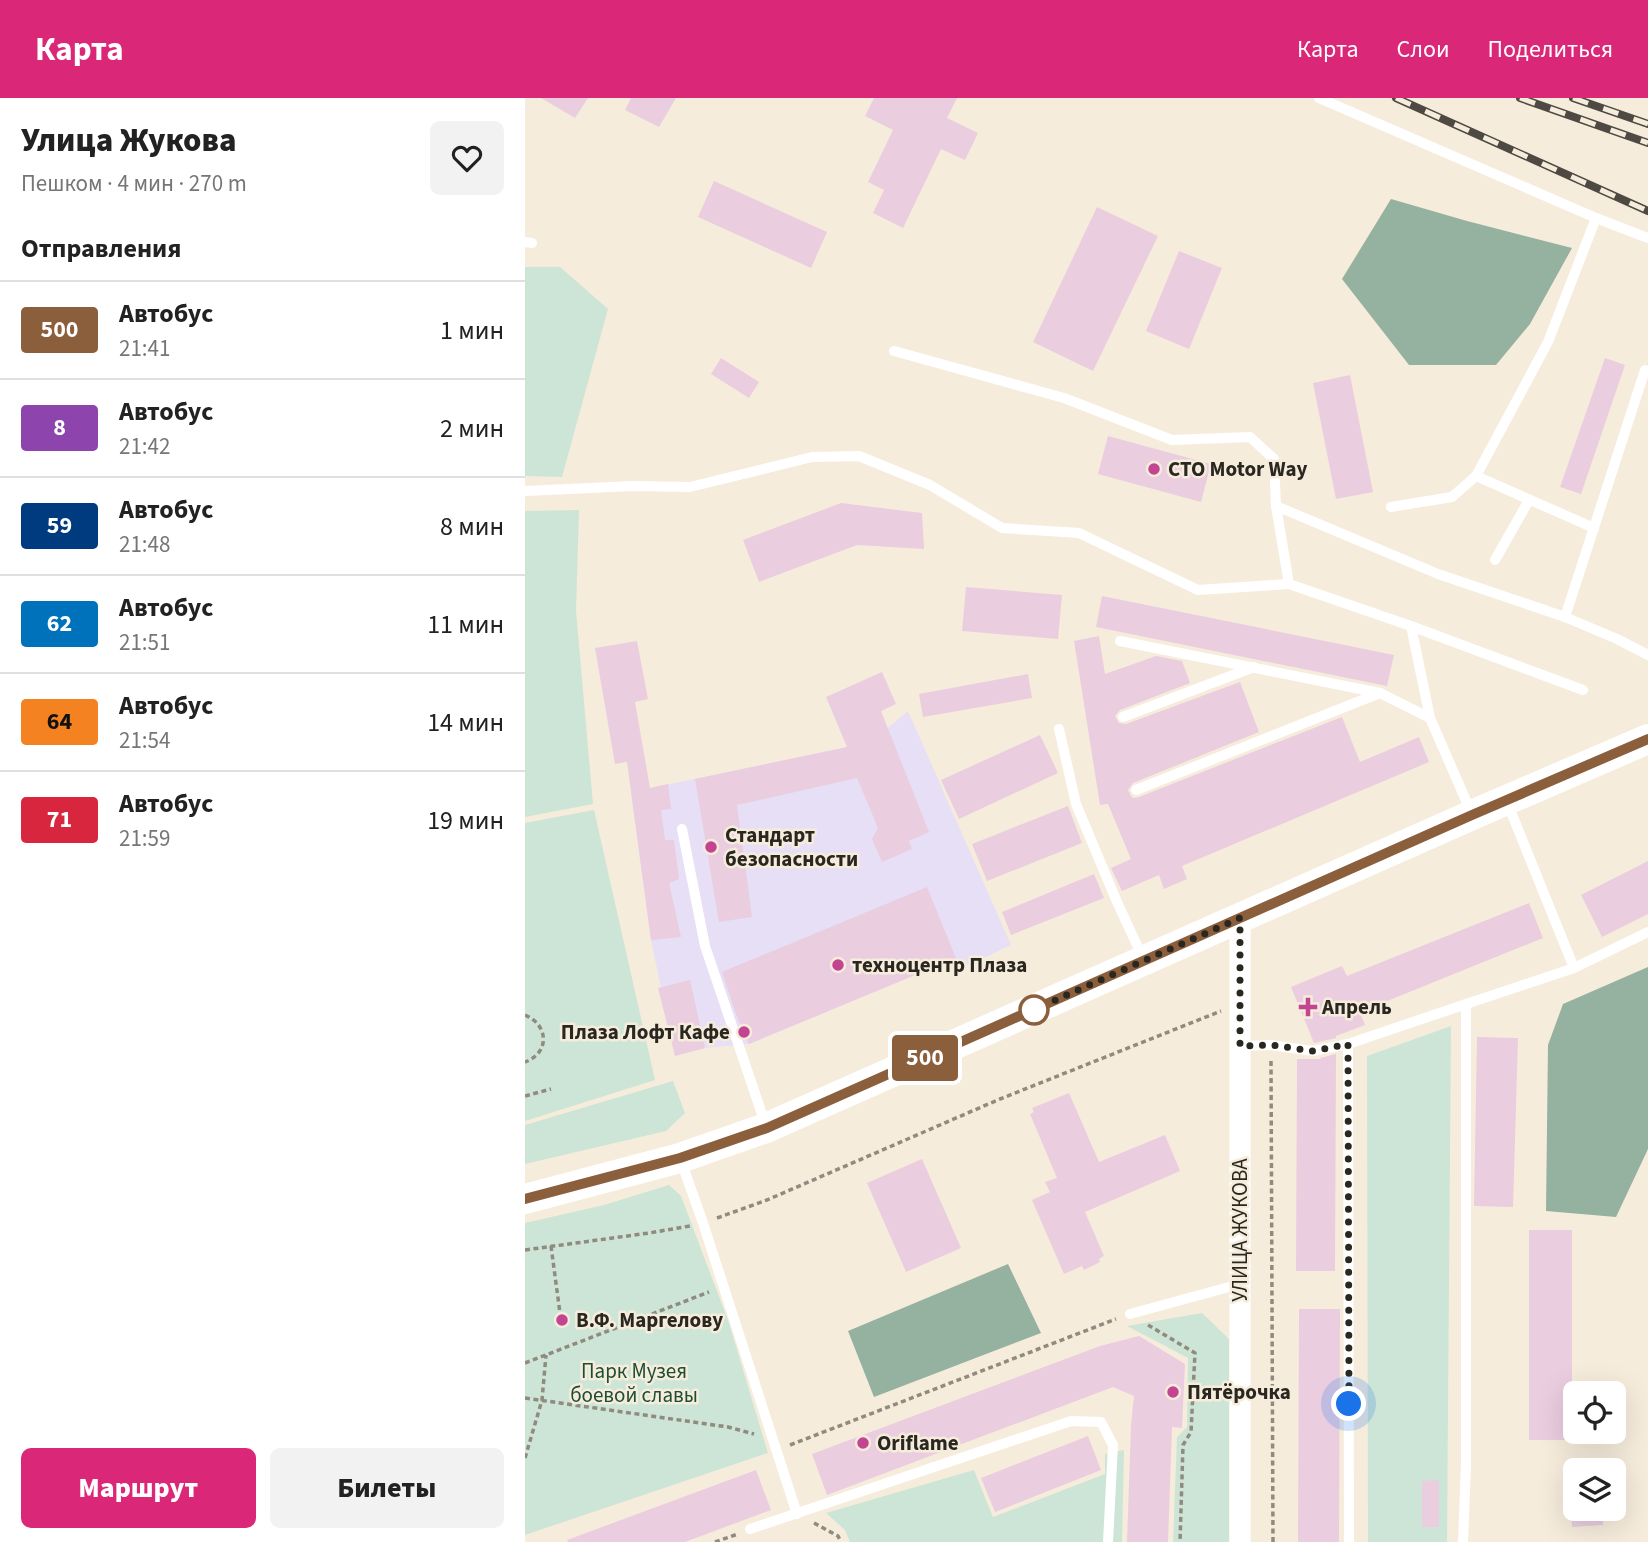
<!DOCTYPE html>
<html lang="ru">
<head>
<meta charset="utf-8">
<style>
  :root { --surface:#fff; --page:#f2f2f2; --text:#222; --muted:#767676; --line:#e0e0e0; --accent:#db2777 }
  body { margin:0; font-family:"Source Sans 3",sans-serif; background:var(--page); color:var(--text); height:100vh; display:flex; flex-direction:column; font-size:26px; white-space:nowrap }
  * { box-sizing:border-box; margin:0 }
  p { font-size:23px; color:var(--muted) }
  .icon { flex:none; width:38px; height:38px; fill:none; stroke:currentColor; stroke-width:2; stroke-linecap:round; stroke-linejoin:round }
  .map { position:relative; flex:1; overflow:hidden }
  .details { display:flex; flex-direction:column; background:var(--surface); width:525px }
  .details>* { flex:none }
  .badge { padding:0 14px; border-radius:5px; font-size:24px; line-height:46px }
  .tools { position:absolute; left:1038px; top:1283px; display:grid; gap:14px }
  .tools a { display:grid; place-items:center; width:63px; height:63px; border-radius:10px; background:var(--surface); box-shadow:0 7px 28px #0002; font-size:35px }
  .you { position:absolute; width:35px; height:35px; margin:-18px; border:5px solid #fff; border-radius:50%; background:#1a73e8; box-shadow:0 0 0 10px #1a73e833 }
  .map>.badge { position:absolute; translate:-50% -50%; box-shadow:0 0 0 4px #fff }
  h2 { padding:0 21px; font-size:26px; line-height:63px }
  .round { display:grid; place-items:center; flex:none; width:74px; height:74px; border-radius:10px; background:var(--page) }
  .head { display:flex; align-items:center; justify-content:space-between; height:119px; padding:0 21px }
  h1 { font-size:33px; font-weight:800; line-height:52px }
  .cta { display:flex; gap:14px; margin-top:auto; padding:14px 21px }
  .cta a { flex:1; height:80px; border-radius:10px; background:var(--accent); color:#fff; font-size:28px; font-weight:800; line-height:80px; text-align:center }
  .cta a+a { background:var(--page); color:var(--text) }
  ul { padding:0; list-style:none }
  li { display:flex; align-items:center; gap:21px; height:98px; padding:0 21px; border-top:2px solid var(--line) }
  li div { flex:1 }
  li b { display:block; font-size:26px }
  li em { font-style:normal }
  li .badge { min-width:77px; font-weight:700; text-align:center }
  header { display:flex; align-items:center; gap:42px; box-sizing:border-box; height:98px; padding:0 35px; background:var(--accent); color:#fff }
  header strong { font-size:33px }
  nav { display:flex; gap:38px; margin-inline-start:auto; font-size:24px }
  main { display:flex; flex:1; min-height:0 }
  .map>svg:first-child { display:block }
</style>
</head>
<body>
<header>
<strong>Карта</strong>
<nav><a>Карта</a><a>Слои</a><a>Поделиться</a></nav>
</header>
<main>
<section class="details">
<div class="head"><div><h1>Улица Жукова</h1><p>Пешком · 4 мин · 270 m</p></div><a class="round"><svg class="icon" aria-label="heart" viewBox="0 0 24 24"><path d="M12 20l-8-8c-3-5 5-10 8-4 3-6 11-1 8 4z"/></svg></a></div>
<h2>Отправления</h2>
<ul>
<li><span class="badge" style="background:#8b5e3c;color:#fff">500</span><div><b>Автобус</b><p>21:41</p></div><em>1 мин</em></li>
<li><span class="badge" style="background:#8e44ad;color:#fff">8</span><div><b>Автобус</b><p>21:42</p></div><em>2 мин</em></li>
<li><span class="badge" style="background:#003b80;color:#fff">59</span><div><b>Автобус</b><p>21:48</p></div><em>8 мин</em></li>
<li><span class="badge" style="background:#0072bc;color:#fff">62</span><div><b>Автобус</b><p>21:51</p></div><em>11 мин</em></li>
<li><span class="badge" style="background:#f58220;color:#111">64</span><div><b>Автобус</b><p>21:54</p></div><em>14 мин</em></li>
<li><span class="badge" style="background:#d7263d;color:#fff">71</span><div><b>Автобус</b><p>21:59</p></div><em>19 мин</em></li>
</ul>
<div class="cta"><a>Маршрут</a><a>Билеты</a></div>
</section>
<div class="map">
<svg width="1123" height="1444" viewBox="0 0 1123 1444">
  <rect width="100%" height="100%" fill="#f6ecdc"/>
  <polygon fill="#e6dff5" points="383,613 486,847 442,868 431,860 224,946 180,950 150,958 126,842 106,694 318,650 363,630"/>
  <g fill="#cde5d6">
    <polygon points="0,169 35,169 83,211 37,379 0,378"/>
    <polygon points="54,412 51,513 68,706 0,719 0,413"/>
    <polygon points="69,712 130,982 0,1023 0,725"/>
    <polygon points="926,928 922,1444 843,1444 842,958"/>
    <polygon points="148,983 160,1015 141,1033 0,1066 0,1027"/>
    <polygon points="144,1087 156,1098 204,1225 243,1355 0,1437 0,1125 79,1107"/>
    <polygon points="677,1215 704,1241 704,1444 648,1444 652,1339 662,1329 663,1260 602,1228"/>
    <polygon points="599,1352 597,1444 325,1444 320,1432 301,1415 449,1372 468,1419 580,1376 580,1356"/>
  </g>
  <g fill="#95b19f">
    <polygon points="866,101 942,123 1047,150 1005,226 971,267 884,267 817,181"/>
    <polygon points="1123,869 1123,1051 1091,1119 1021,1113 1023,947 1038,906"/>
    <polygon points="483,1166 516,1235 349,1299 323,1233"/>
  </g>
  <g fill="#eacddf">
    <polygon points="16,0 63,0 50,20"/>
    <polygon points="106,0 151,0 134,29 100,12"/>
    <polygon points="349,0 432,0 422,20 453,35 440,62 416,51 378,130 348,115 359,92 343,84 368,32 340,18"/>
    <polygon points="189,83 302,134 286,170 173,119"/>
    <polygon points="572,109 633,138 568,273 508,244"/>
    <polygon points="654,153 697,170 664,251 621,233"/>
    <polygon points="196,260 234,284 224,300 186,276"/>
    <polygon points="1080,260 1100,267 1056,396 1035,389"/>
    <polygon points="825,277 848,394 811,401 788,285"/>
    <polygon points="583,338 686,366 676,404 573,376"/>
    <polygon points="316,405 397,415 399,451 332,447 234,484 218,442"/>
    <polygon points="441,489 537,497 533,541 437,533"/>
    <polygon points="577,498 869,557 862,588 571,529"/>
    <polygon points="574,538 580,576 631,558 657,563 665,585 595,612 590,618 594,625 601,626 715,584 734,634 608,685 603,692 606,698 609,700 614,699 817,619 835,664 894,639 904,664 657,768 662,781 639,791 634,777 597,793 586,770 606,761 583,706 575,707 549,543"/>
    <polygon points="112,543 123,601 110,604 125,690 143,686 146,711 136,712 140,742 149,742 154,781 144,785 156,839 126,842 102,664 90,666 70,550"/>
    <polygon points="357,574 371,606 356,613 404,734 384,743 387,751 357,764 347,741 353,730 332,680 212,707 227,819 194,824 170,681 322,649 301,599"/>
    <polygon points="503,576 507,600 398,619 394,596"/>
    <polygon points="515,637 533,675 434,721 416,682"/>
    <polygon points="543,708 557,745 462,783 447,746"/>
    <polygon points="1123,763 1123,816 1077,839 1056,797"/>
    <polygon points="569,776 579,800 486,837 477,814"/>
    <polygon points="402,789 431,860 224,946 211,916 197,874"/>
    <polygon points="1004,805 1018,840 835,914 840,927 811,938 811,940 789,945 766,889 817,868 822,878"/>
    <polygon points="165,882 180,950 150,958 133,890"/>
    <polygon points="952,939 993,940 988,1109 949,1108"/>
    <polygon points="811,956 810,1173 771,1173 772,961 796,961 795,960"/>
    <polygon points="544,995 574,1064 640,1037 655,1073 560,1114 579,1158 574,1161 575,1164 559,1172 557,1168 539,1176 507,1102 525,1094 520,1084 532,1080 505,1016 509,1014 507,1010"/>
    <polygon points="397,1061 436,1150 381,1174 342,1085"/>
    <rect x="1004" y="1132" width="43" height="210"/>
    <polygon points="774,1211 815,1211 814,1444 773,1444"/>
    <polygon points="614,1238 660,1266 657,1330 647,1329 643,1444 602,1444 606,1327 609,1298 588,1289 302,1397 287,1356 575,1248"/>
    <polygon points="563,1338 576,1372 470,1414 456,1380"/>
    <polygon points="231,1372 246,1412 160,1444 43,1444 42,1442"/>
    <polygon points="914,1382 914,1429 897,1429 897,1383"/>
    <polygon points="1046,1410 1077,1410 1078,1427 1047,1429"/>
  </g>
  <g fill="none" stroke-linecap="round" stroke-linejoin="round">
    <g stroke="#908a7f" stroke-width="3.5" stroke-dasharray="5 3.5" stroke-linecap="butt">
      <path d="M0,917c24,10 25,38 0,47"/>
      <polyline points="746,963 748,1444"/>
      <polyline points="0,998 26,991"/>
      <polyline points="192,1120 242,1102 475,1001 696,913"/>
      <polyline points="26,1148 35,1215"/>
      <polyline points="0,1152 124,1135 165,1128"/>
      <polyline points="623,1227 670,1255 666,1334 658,1347 655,1444"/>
      <polyline points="0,1265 184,1194"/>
      <polyline points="0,1300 203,1329 229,1336"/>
      <polyline points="265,1347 591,1221"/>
      <polyline points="0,1360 17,1302 21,1257"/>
      <polyline points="289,1425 313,1438 316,1444"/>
      <polyline points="190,1444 213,1436"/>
    </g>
    <g stroke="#fff" stroke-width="10">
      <polyline points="794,0 1071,120 1123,140"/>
      <polyline points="0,144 7,145"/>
      <polyline points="369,253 539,300 647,342 725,339 749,361 751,408 764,486 886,528 905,620 946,714"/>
      <polyline points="0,393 108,388 165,389 287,359 334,358 405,387 477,430 554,435 673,492 764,486"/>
      <polyline points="751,408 913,476 1040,519 1092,541 1123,557"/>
      <polyline points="866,409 927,399 951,378"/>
      <polyline points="1069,430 951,378 1023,244 1071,120"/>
      <polyline points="970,462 1004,402"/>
      <polyline points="1040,519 1120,272"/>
      <polyline points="886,528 1058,592"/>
      <polyline points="595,543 855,595 905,620"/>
      <polyline points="598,619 729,569"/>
      <polyline points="534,631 551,706 592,804 618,860"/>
      <polyline points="611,692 855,595"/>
      <polyline points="982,704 1049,870"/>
      <polyline points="157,731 180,848 241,1028"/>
      <polyline points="941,906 1049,870 1123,834"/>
      <polyline points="823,946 941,906 941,1367 938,1444"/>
      <polyline points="715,948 746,947 788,953 823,946 824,1444"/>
      <polyline points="156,1063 178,1125 272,1416"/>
      <polyline points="605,1216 715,1186"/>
      <polyline points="225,1431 546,1323 576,1324 588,1347 583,1444"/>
    </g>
    <polyline stroke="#fff" stroke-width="21" points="715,820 715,1444"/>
    <polyline stroke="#fff" stroke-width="30" points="0,1101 155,1060 241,1030 947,717 1123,641"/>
    <defs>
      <g id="rail">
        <polyline points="871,0 1123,113"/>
        <polyline points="995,0 1123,45"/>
        <polyline points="1048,0 1123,26"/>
      </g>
    </defs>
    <use href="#rail" stroke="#4e4942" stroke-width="8"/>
    <use href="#rail" stroke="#f6ecdc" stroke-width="5" stroke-dasharray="16" stroke-linecap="butt"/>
  </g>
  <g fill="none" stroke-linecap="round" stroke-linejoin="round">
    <defs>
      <polyline id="line" points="0,1101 155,1060 242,1030 947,717 1123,641"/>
    </defs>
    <use href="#line" stroke="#fff" stroke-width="16"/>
    <use href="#line" stroke="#8b5e3c" stroke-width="10"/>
    <polyline stroke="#2a2721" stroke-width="7" stroke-dasharray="0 12.6" points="509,912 508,912 715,820 715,948 746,947 788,953 823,946 824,1306"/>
  </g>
  <g fill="#c34491" stroke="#f6ecdc" stroke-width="2.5">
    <circle cx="629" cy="371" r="7"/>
    <circle cx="186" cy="749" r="7"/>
    <circle cx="313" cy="867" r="7"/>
    <path d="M779.5 898.5h7v7h7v7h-7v7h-7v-7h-7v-7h7z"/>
    <circle cx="219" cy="934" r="7"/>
    <circle cx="37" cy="1222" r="7"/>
    <circle cx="648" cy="1294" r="7"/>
    <circle cx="338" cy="1345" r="7"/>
  </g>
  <circle fill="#fff" stroke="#8b5e3c" stroke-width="3.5" cx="509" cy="912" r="14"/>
  <g text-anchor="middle" stroke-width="5" stroke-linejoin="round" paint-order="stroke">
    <g font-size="21" font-weight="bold" fill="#2a2721" stroke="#f6ecdc" text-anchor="start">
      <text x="643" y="378">СТО Motor Way</text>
      <text x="200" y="744">Стандарт<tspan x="200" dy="24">безопасности</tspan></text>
      <text x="327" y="874">техноцентр Плаза</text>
      <text x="797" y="916">Апрель</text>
      <text x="205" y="941" text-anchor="end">Плаза Лофт Кафе</text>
      <text x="51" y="1229">В.Ф. Маргелову</text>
      <text x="662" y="1301">Пятёрочка</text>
      <text x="352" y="1352">Oriflame</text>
    </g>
    <g font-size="21" fill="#2a2721" stroke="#f6ecdc">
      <text transform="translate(715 1132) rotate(-90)" y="7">УЛИЦА ЖУКОВА</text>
    </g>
    <g font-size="21" fill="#1c4e34" stroke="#f6ecdc">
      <text x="109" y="1280">Парк Музея<tspan x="109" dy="24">боевой славы</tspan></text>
    </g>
  </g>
</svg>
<div class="tools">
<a><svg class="icon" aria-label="locate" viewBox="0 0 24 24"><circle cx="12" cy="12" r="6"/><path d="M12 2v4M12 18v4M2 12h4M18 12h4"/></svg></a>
<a><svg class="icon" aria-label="layers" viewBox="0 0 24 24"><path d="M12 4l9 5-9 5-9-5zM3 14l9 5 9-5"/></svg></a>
</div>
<div class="you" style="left:824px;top:1306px"></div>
<b class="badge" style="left:400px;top:960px;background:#8b5e3c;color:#fff">500</b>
</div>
</main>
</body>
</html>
